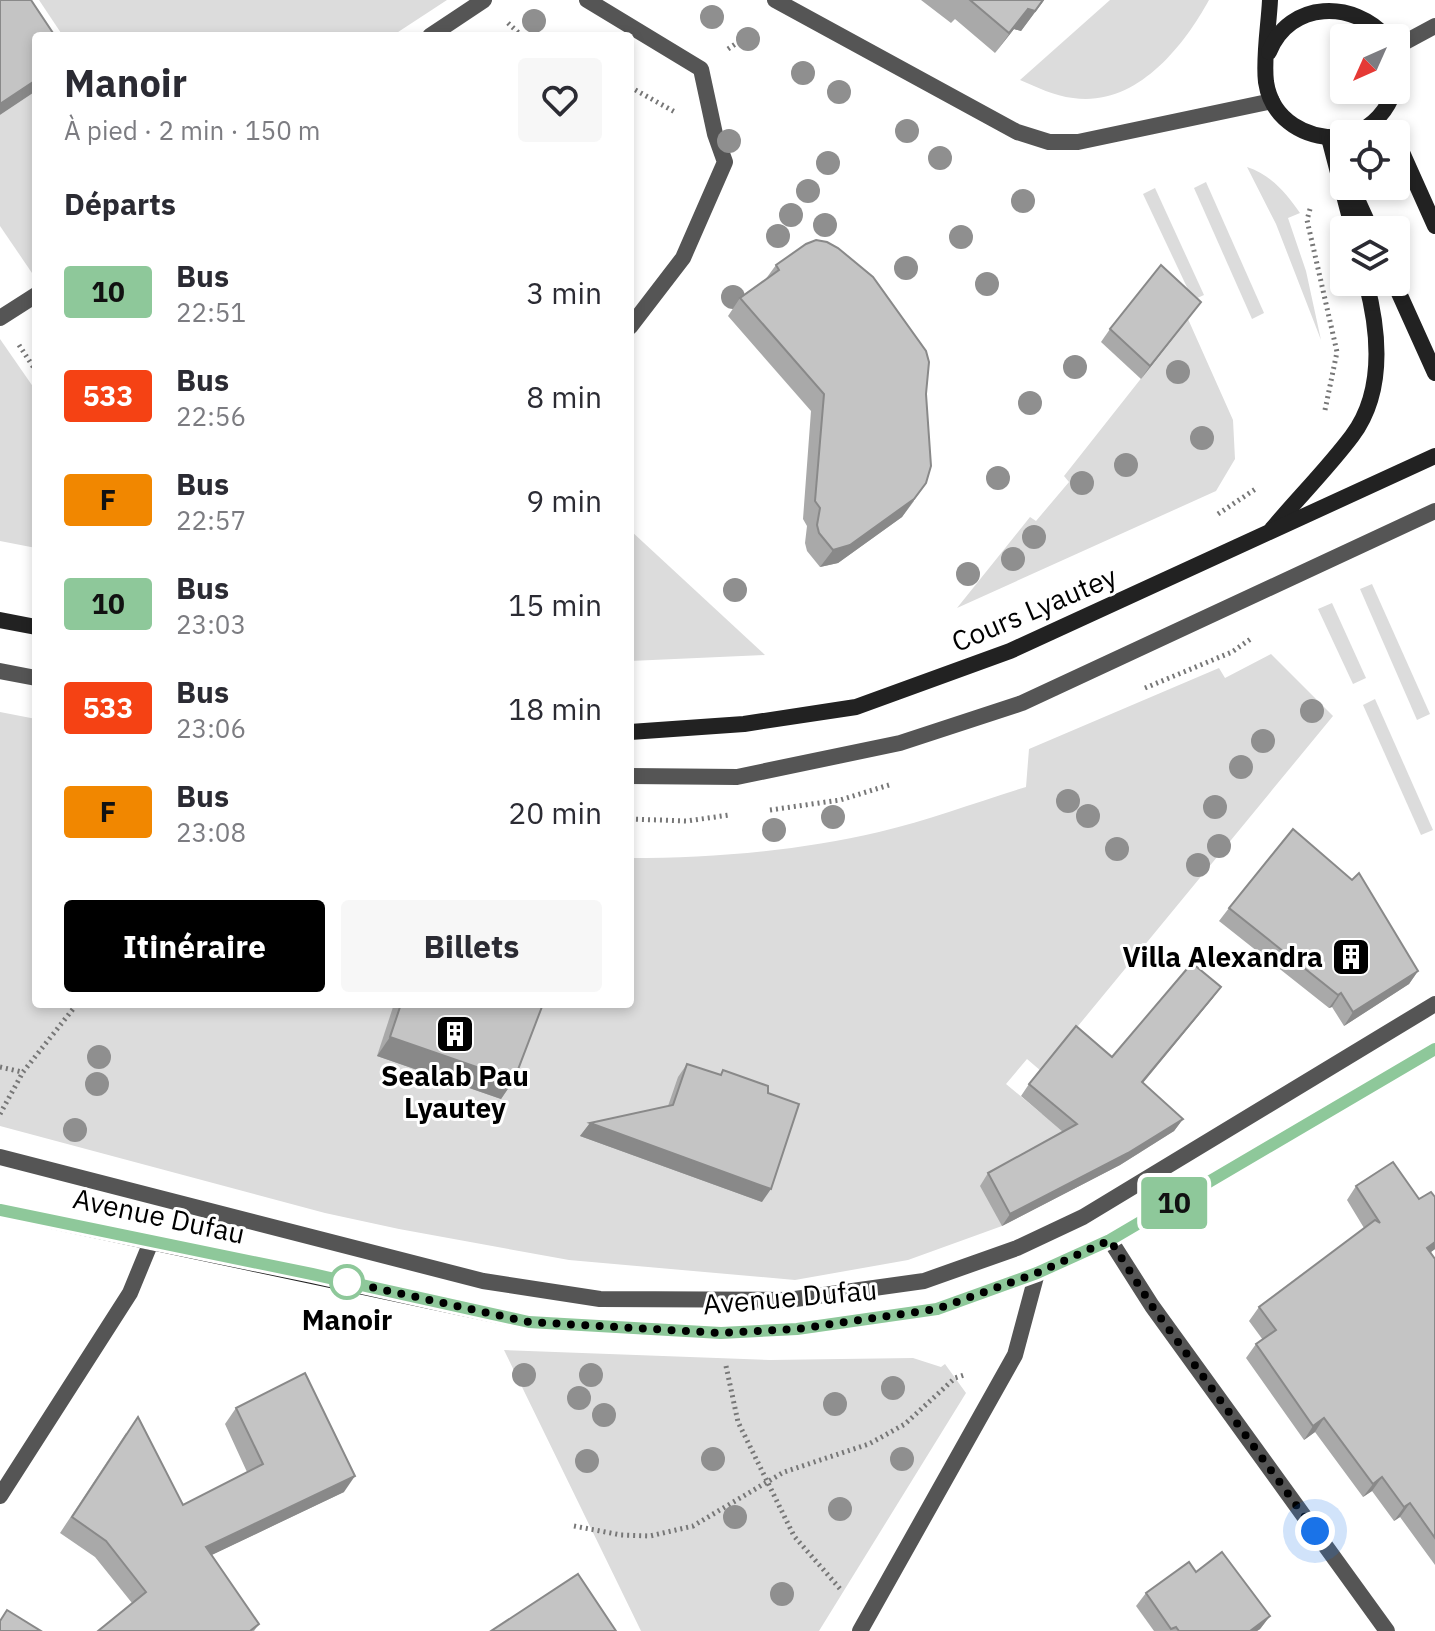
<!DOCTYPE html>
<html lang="fr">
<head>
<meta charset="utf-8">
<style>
  :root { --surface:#fff; --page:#f7f7f7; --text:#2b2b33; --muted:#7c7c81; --accent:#000 }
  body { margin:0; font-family:"IBM Plex Sans",sans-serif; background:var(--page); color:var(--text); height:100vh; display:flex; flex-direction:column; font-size:30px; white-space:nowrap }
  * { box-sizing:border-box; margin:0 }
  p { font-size:26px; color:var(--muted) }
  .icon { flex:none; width:44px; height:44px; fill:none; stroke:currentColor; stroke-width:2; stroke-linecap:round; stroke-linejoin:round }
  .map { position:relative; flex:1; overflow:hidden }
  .details { position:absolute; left:32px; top:32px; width:602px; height:976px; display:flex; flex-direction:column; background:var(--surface); border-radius:8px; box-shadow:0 4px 12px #0003 }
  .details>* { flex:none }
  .badge { padding:0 16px; border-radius:6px; font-size:28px; line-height:52px }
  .needle { width:52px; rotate:225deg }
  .tools { position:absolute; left:1330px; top:24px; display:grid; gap:16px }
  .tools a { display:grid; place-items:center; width:80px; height:80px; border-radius:8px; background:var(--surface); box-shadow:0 4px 12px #0003; font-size:40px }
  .you { position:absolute; width:40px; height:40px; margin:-20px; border:6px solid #fff; border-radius:50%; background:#1a73e8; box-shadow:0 0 0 12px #1a73e833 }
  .map>.badge { position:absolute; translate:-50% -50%; box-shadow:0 0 0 4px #fff }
  h2 { padding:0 32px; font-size:30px; line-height:72px }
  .round { display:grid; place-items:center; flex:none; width:84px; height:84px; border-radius:8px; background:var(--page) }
  .summary { display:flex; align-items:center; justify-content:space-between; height:136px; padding:0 32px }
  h1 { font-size:38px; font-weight:700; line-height:60px }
  .primary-button { display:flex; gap:16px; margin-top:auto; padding:16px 32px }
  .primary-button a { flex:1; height:92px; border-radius:8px; background:var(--accent); color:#fff; font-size:32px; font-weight:700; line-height:92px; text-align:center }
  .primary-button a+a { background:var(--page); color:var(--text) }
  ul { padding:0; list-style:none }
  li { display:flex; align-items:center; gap:24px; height:104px; padding:0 32px }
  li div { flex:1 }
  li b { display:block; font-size:30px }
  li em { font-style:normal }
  li .badge { min-width:88px; font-weight:700; text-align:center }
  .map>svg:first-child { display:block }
</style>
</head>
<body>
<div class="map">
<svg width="1435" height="1631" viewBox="0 0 1435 1631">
  <rect width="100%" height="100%" fill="#fff"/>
  <g fill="#dcdcdc">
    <polygon points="39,0 447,0 392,36 63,36"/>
    <path d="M1110,0h99c-27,49 -74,107 -136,98 -19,-2 -36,-11 -53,-18z"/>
    <polygon points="36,91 36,271 32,273 0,226 0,115"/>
    <path d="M1247,167c23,7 40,27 53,46l-12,5 18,53 15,69 -45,-116z"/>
    <polygon points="1206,182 1264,313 1252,319 1194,188"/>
    <polygon points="1155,188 1204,295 1193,300 1143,194"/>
    <polygon points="1188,319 1233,420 1235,459 1216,491 957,608 1030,517 1036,521 1069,482 1064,476"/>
    <polygon points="0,339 36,391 36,548 0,541"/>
    <polygon points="630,530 765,655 630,661"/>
    <polygon points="1372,584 1430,714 1417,720 1360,589"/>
    <polygon points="1332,603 1366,678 1353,684 1318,609"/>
    <path d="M1271,654l62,62 -292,355 -14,-12 -21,25 36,30 22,-26 77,64 -28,16 -23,-43 -88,101 -94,34 -113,20 -226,-20 -170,-31 -74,-16 -325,-87v-414l36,7v285h594v-146c83,0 168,-7 249,-26 50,-12 98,-30 147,-45l3,-38 190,-81 6,10z"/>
    <polygon points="1375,699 1433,830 1421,835 1363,705"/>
    <polygon points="504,1350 770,1360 913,1358 941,1367 945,1364 966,1393 819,1631 641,1631"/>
  </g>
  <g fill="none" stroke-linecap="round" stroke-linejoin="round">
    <g stroke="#777" stroke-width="5" stroke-dasharray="2 4" stroke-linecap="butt">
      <polyline points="508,23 522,36"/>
      <polyline points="728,49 756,30"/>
      <polyline points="630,87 675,112"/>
      <polyline points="1310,209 1307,220 1337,352 1325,410"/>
      <polyline points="19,345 36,371"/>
      <polyline points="1218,514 1257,488"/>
      <polyline points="1145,688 1232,652 1252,638"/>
      <polyline points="770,810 840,800 889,785"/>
      <polyline points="630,819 687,821 729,815"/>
      <polyline points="0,1067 22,1072"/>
      <polyline points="0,1114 23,1072 77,1004"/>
      <polyline points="726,1366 738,1422 794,1536 842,1591"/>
      <polyline points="574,1526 621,1535 650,1536 693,1526 784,1472 869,1444 905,1424 955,1378 964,1375"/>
    </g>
    <g stroke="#555" stroke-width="16">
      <polyline points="0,671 36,678"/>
      <polyline points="630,776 737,777 900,743 1022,703 1435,511"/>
      <polyline points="0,1157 483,1281 600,1299 788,1300 924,1281 1017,1248 1083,1217 1435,1004"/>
    </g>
    <g stroke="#555" stroke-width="16">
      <polyline points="587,0 701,69 715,134 725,162 683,258 630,327"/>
      <polyline points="775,0 1017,132 1049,142 1078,142 1272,101"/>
      <polyline points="430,36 484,0"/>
      <polyline points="1396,47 1435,26"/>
      <polyline points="0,318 36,295"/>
      <polyline points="1110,1240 1152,1306 1387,1631"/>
      <polyline points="0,1496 130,1293 151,1242"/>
      <polyline points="860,1631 1015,1355 1037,1273"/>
    </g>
    <g stroke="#222" stroke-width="16">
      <path d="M1270,0c-1,24 -7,58 -4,82 6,39 41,58 78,55"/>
      <path d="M1269,52c21,-52 85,-52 118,-14"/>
      <polyline points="1396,65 1396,82"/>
      <path d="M1353,134c20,-7 35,-24 41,-44"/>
      <polyline points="1329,138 1353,230"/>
      <polyline points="1396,139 1435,226"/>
      <polyline points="1351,186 1371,230"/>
      <polyline points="1394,282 1435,373"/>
      <path d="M1272,529c26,-31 56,-61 80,-93 33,-44 27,-105 14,-154"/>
      <polyline points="0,620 36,627"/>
      <polyline points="630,732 744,724 856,707 1010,651 1435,456"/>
      <polyline points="0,1210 529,1322 721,1333 797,1329 937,1309 1037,1273 1110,1240 1435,1049"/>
    </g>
  </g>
  <g fill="#8f8f8f">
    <circle cx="712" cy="17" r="12"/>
    <circle cx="534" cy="21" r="12"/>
    <circle cx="748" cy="39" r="12"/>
    <circle cx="803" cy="73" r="12"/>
    <circle cx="839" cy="92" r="12"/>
    <circle cx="907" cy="131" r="12"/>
    <circle cx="729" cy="141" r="12"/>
    <circle cx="940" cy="158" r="12"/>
    <circle cx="828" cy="163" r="12"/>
    <circle cx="808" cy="191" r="12"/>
    <circle cx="1023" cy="201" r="12"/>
    <circle cx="791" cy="215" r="12"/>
    <circle cx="825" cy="225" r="12"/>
    <circle cx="778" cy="236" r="12"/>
    <circle cx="961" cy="237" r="12"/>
    <circle cx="906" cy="268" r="12"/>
    <circle cx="987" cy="284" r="12"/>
    <circle cx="733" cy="297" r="12"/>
    <circle cx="1075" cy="367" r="12"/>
    <circle cx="1178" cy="372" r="12"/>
    <circle cx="1030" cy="403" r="12"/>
    <circle cx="1202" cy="438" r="12"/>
    <circle cx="1126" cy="465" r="12"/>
    <circle cx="998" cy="478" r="12"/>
    <circle cx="1082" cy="483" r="12"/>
    <circle cx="1034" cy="537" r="12"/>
    <circle cx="1013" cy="559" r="12"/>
    <circle cx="968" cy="574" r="12"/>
    <circle cx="735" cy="590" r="12"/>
    <circle cx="1312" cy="711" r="12"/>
    <circle cx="1263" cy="741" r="12"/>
    <circle cx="1241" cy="767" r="12"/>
    <circle cx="1068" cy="801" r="12"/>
    <circle cx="1215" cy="807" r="12"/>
    <circle cx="1088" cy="816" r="12"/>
    <circle cx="833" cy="817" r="12"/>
    <circle cx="774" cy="830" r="12"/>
    <circle cx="1219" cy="846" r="12"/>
    <circle cx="1117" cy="849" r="12"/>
    <circle cx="1198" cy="865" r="12"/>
    <circle cx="99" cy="1057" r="12"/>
    <circle cx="97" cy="1084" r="12"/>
    <circle cx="75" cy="1130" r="12"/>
    <circle cx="524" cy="1375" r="12"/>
    <circle cx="591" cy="1375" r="12"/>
    <circle cx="893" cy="1388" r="12"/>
    <circle cx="579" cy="1398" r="12"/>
    <circle cx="835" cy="1404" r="12"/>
    <circle cx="604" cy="1415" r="12"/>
    <circle cx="713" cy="1459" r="12"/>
    <circle cx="902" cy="1459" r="12"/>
    <circle cx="587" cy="1461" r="12"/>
    <circle cx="840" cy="1509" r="12"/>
    <circle cx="735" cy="1517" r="12"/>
    <circle cx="782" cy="1594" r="12"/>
  </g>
  <g fill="#a9a9a9">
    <polygon points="921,0 1044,0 1021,31 1014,29 995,53 955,19 951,23"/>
    <polygon points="806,244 914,501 902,517 838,563 820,567 807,551 805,543 807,526 803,519 811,411 728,316 740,298 765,280 776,265"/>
    <polygon points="1191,315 1141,379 1101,342 1110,329"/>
    <polygon points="1229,908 1418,971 1409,984 1344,1026 1332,1007 1329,1008 1219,921"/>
    <polygon points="1221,987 1212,999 1143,1083 1183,1119 1174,1131 1120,1165 1002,1226 980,1186 988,1173 1063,1132 1021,1096 1029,1084 1112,1057"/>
    <polygon points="394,1004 543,1004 514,1080 501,1099 377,1056"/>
    <polygon points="687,1064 720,1075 723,1070 762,1202 580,1136 590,1123 668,1106 678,1077"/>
    <polygon points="1356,1186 1419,1199 1435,1197 1435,1249 1431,1252 1435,1259 1435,1565 1400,1517 1394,1521 1372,1491 1363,1497 1315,1432 1304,1440 1246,1358 1256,1344 1263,1340 1249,1321 1259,1307 1364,1228 1347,1200"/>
    <polygon points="236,1408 344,1492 211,1555 259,1624 254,1631 98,1631 132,1603 95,1557 60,1533 126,1433 183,1505 247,1472 225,1424"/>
    <polygon points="1196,1572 1270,1616 1260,1629 1257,1631 1154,1631 1136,1606 1146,1593"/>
  </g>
  <g fill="#898989">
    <polygon points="1044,0 1021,31 1014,29 995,53 1028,9"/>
    <polygon points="36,80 36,91 0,115 0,104"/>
    <polygon points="1201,302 1191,315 1141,379 1150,366"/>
    <polygon points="926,483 902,517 838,563 820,567 833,550"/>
    <polygon points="1418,971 1409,984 1344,1026 1353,1012"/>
    <polygon points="1221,987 1212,999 1133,1094 1142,1082"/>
    <polygon points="1341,993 1332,1007 1329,1008 1338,995"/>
    <polygon points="390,1037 514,1080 501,1099 377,1056"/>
    <polygon points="1183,1119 1174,1131 1120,1165 1002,1226 1010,1214"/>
    <polygon points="590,1123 771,1189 762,1202 580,1136"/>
    <polygon points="1435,1242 1435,1249 1417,1262 1427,1248"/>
    <polygon points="1324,1418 1315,1432 1304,1440 1313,1426"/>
    <polygon points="355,1476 344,1492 195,1563 206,1547"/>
    <polygon points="1382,1477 1372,1491 1363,1497 1373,1484"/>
    <polygon points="1410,1503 1400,1517 1394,1521 1404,1507"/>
    <polygon points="1270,1616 1260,1629 1257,1631 1250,1631"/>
  </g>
  <g fill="#c4c4c4" stroke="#898989" stroke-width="2">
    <polygon points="0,0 31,0 55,36 36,36 36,80 0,104"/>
    <polygon points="970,0 1043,0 1035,11 1028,9 1009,33"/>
    <polygon points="816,240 827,242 838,248 873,277 926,351 929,362 926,394 931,466 926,483 914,499 850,545 833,550 819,533 817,525 820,508 815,501 824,394 740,298 779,270 776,265 806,244"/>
    <polygon points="1161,265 1201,302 1150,366 1110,329"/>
    <polygon points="1293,829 1352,880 1359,873 1418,971 1353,1012 1341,993 1338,995 1229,908"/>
    <polygon points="1192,963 1221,987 1142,1082 1183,1119 1128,1153 1010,1214 988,1173 1077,1124 1029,1084 1076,1026 1112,1057"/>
    <polygon points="401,1004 543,1004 514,1080 390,1037"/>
    <polygon points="687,1064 721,1075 723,1070 768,1086 768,1093 799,1104 771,1189 590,1123 673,1105"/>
    <polygon points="1393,1162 1419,1199 1431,1192 1435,1197 1435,1242 1427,1248 1435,1259 1435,1538 1410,1503 1404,1507 1382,1477 1373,1484 1324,1418 1313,1426 1256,1344 1276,1330 1259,1307 1375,1220 1380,1223 1356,1186"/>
    <polygon points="305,1373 355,1476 206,1547 259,1624 250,1631 98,1631 146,1592 106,1541 72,1517 138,1417 183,1505 263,1464 236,1408"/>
    <polygon points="1222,1552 1270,1616 1250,1631 1179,1631 1176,1627 1171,1629 1146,1593 1189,1562 1196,1572"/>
    <polygon points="578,1574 616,1631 491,1631"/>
    <polygon points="7,1610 41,1631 0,1631 0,1621"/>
  </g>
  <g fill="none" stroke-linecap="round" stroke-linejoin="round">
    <defs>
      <polyline id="line" points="0,1210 312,1274 529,1322 721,1333 797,1329 937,1309 1037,1273 1110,1240 1435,1049"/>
    </defs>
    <use href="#line" stroke="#fff" stroke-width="18"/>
    <use href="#line" stroke="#8ec89a" stroke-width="12"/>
    <polyline stroke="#000" stroke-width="8" stroke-dasharray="0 14.4" points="347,1282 339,1280 529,1322 721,1333 797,1329 937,1309 1037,1273 1110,1240 1152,1306 1315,1531"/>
  </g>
  <defs>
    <symbol id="building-square" viewBox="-11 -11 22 22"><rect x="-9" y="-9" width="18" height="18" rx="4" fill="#000" stroke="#fff"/><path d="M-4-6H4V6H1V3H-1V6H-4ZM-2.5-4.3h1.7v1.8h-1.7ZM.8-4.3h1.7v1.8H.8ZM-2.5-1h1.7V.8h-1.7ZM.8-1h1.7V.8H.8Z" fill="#fff"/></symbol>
  </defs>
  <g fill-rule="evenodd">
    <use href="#building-square" x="1329" y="935" width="44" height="44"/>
    <use href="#building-square" x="433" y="1012" width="44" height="44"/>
  </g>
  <circle fill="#fff" stroke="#8ec89a" stroke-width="4" cx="347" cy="1282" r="16"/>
  <g text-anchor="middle" stroke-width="6" stroke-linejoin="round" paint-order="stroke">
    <g font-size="28" fill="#000" stroke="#fff">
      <text transform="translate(1034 609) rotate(-23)" y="10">Cours Lyautey</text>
      <text transform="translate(159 1216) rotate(12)" y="10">Avenue Dufau</text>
      <text transform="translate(790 1297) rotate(-5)" y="10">Avenue Dufau</text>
    </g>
    <g font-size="28" font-weight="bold" fill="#000" stroke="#fff" text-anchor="end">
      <text x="1323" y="967">Villa Alexandra</text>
      <text x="455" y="1086" text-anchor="middle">Sealab Pau<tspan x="455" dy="32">Lyautey</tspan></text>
    </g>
    <g font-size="28" font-weight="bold" fill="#000" stroke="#fff">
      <text x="347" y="1330">Manoir</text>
    </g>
  </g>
</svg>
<div class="tools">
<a><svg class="needle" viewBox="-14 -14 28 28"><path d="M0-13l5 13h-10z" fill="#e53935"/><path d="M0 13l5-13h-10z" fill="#7c7c81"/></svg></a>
<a><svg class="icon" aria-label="locate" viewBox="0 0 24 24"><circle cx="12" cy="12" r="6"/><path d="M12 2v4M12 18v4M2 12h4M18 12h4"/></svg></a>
<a><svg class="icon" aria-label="layers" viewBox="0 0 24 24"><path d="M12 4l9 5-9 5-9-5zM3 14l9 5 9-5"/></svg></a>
</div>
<div class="you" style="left:1315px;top:1531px"></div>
<b class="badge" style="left:1174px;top:1203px;background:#8ec89a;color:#111">10</b>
<section class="details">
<div class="summary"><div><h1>Manoir</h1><p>À pied · 2 min · 150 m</p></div><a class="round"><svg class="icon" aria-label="heart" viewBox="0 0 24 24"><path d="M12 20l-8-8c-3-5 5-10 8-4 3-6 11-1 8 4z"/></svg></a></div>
<h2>Départs</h2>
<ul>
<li><span class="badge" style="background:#8ec89a;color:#111">10</span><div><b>Bus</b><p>22:51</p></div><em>3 min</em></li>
<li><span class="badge" style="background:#f54214;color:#fff">533</span><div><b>Bus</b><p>22:56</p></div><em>8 min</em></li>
<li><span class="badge" style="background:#f18700;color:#111">F</span><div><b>Bus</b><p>22:57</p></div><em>9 min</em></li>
<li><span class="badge" style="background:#8ec89a;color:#111">10</span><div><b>Bus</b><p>23:03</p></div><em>15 min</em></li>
<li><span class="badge" style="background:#f54214;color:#fff">533</span><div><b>Bus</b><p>23:06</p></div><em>18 min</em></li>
<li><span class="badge" style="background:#f18700;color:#111">F</span><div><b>Bus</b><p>23:08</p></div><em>20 min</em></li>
</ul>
<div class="primary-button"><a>Itinéraire</a><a>Billets</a></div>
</section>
</div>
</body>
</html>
